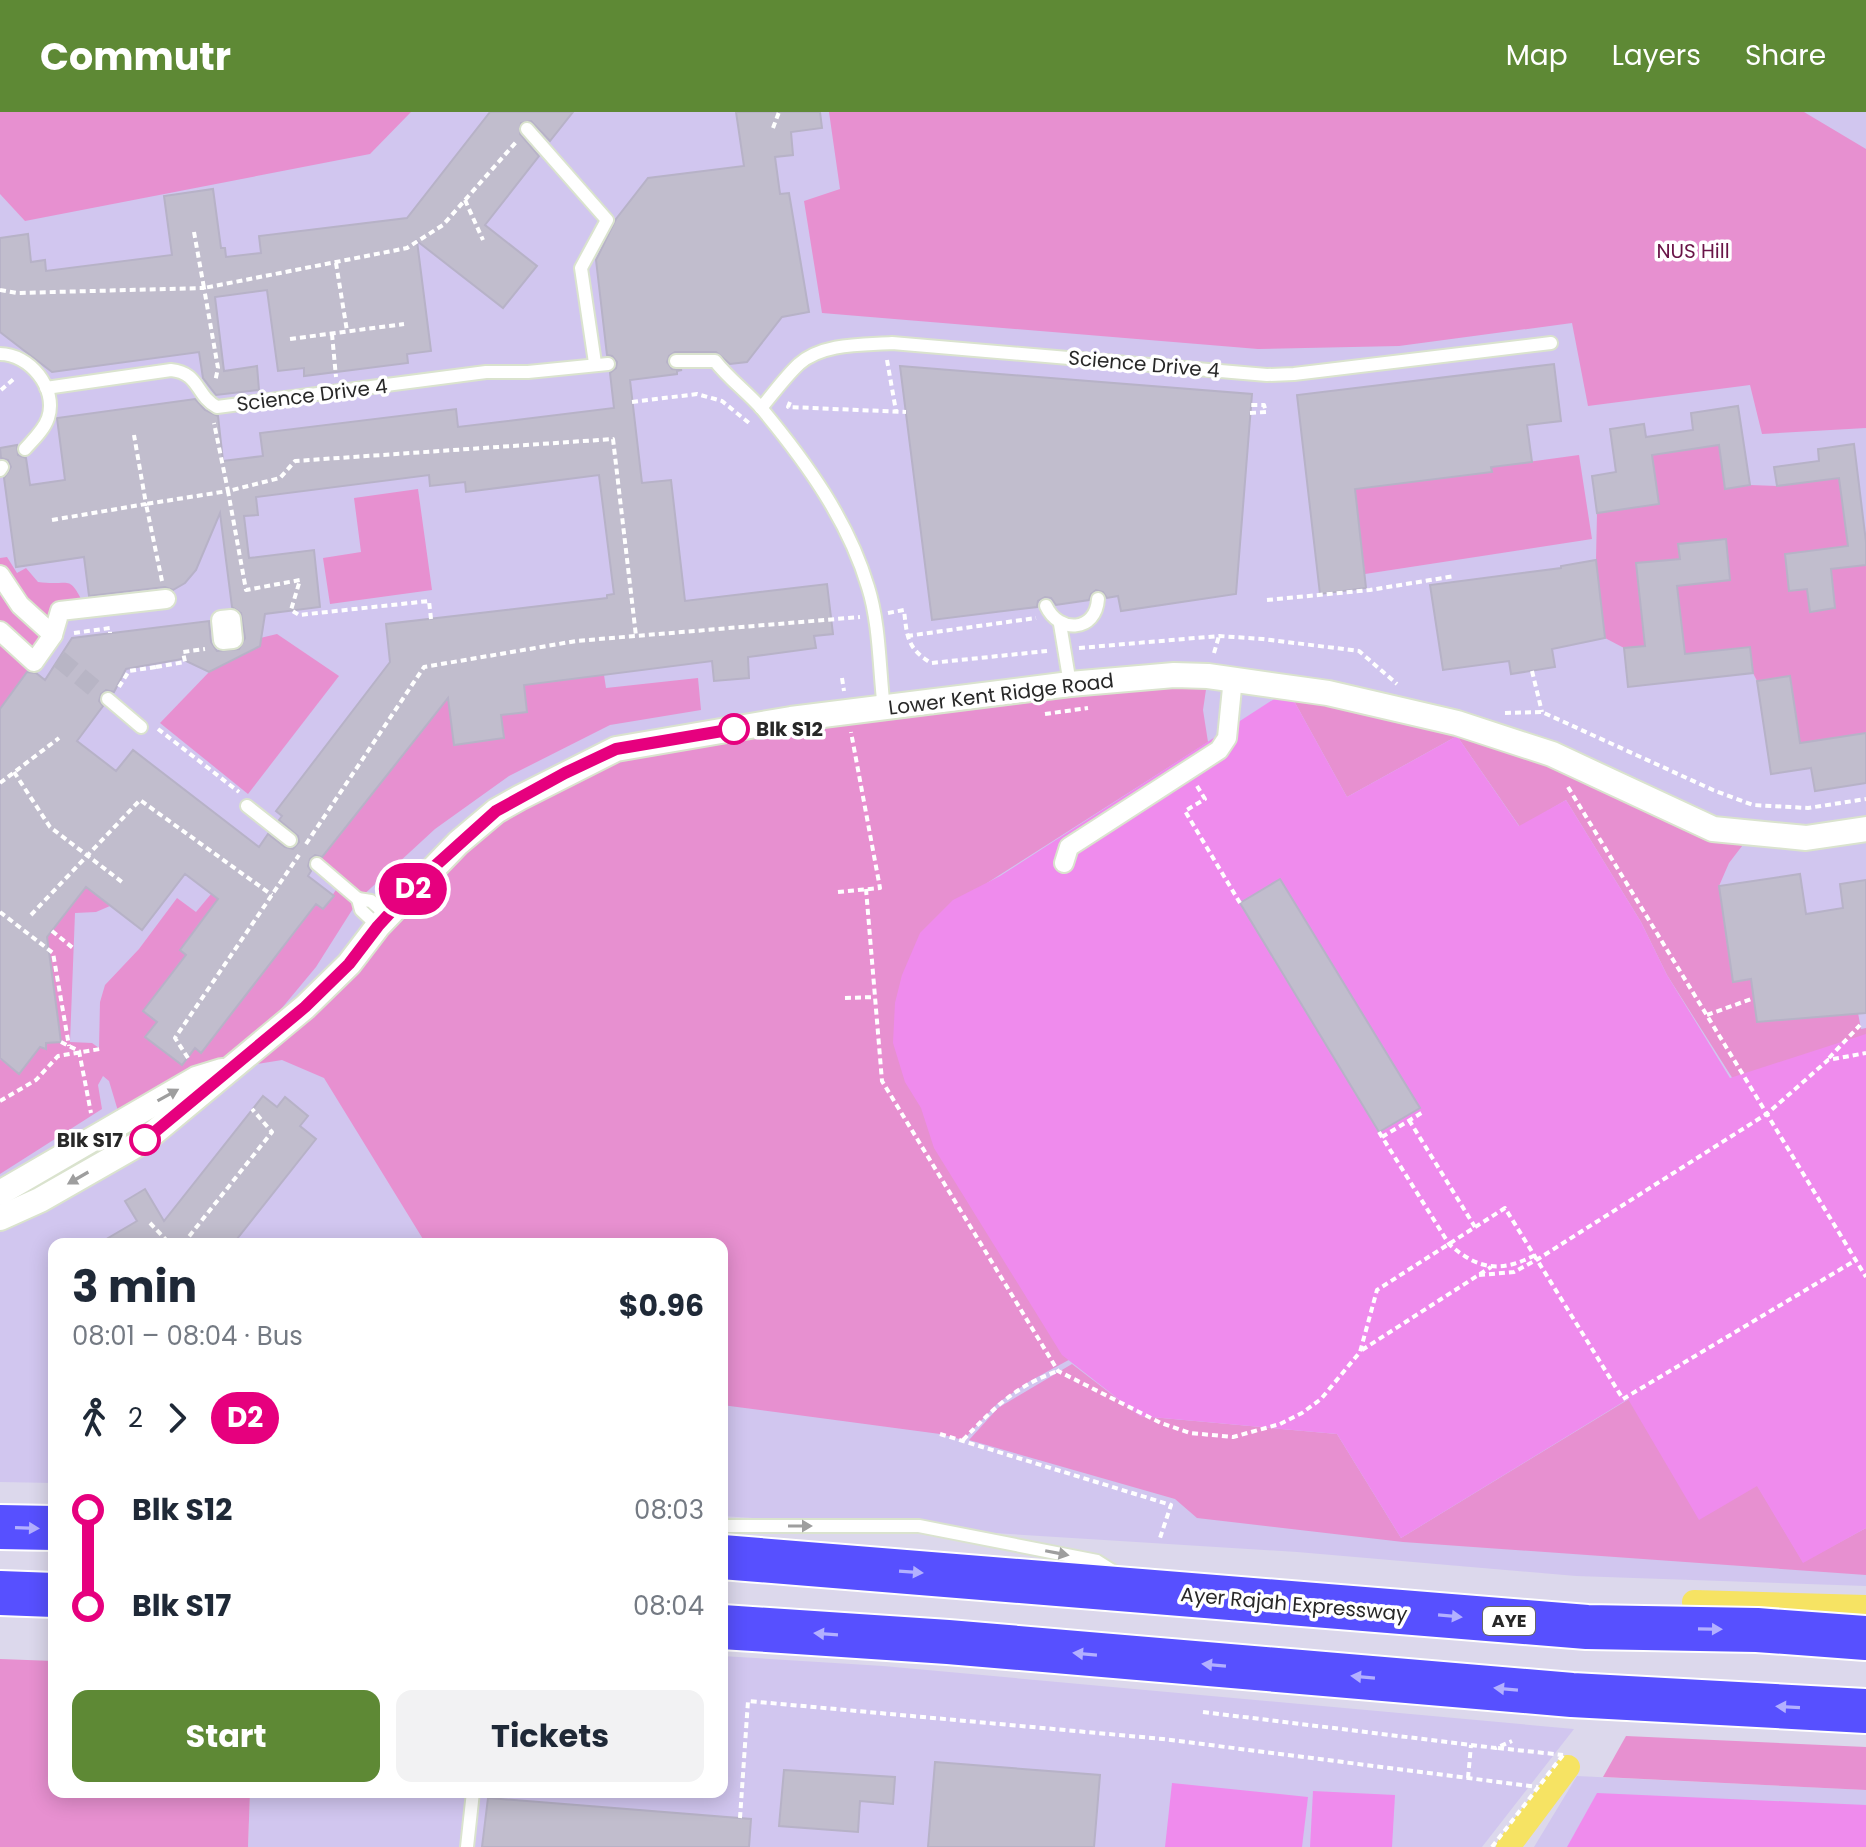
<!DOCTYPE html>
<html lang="en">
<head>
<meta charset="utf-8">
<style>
  :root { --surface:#fff; --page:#f2f2f3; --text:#1f2937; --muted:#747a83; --accent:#5e8935 }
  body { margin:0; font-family:Poppins,sans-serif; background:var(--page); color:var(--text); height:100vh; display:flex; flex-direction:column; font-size:30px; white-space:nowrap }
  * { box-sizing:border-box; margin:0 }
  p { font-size:26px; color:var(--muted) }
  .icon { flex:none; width:44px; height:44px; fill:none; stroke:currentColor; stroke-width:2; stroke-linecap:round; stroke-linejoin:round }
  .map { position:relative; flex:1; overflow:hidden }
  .details { position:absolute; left:48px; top:1126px; width:680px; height:560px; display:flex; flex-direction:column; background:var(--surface); border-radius:16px; box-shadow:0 4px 20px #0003 }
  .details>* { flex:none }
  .badge { padding:0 16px; border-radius:26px; font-size:28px; line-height:52px }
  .map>.badge { position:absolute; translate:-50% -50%; box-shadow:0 0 0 4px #fff }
  .legs { display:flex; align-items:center; gap:12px; height:88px; padding:0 24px; font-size:26px }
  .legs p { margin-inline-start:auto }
  .summary { display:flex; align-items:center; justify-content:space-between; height:136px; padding:0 24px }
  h1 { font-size:44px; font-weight:700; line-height:60px }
  .primary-button { display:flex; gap:16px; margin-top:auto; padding:16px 24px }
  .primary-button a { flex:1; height:92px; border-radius:16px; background:var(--accent); color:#fff; font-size:32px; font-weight:700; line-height:92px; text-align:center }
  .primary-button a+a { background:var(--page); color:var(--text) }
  ul { padding:0 24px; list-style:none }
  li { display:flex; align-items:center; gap:28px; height:96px; font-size:30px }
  li i { display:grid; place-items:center; width:12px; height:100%; margin:0 10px; background:currentColor }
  li i::after { content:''; width:20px; height:20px; margin:-10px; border:6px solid; border-radius:50%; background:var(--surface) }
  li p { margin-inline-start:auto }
  li:first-child i { background:linear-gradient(#0000 50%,currentColor 0) }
  li:last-child i { background:linear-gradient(currentColor 50%,#0000 0) }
  header { display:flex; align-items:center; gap:48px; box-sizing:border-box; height:112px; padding:0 40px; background:var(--accent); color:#fff }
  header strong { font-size:38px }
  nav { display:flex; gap:44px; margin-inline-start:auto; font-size:28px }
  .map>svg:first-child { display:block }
</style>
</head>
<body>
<header>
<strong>Commutr</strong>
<nav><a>Map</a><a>Layers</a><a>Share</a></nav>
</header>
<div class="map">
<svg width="1866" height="1735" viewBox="0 0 1866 1735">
  <rect width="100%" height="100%" fill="#dcd8ec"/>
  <g fill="#d1c6ef">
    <polygon points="0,0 1866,0 1866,1474 1576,1464 1297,1440 722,1404 722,1132 54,1132 54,1371 0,1370"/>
    <polygon points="722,1544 883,1554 1574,1617 1482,1735 248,1735 250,1680 722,1680"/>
    <polygon points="1577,1664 1866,1678 1866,1735 1534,1735"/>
  </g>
  <g fill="#e790d0">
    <polygon points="0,0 411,0 370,42 25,109 0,82"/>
    <polygon points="829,0 1804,0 1866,37 1866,316 1762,322 1750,273 1588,294 1572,211 1399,234 1258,237 822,201 804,89 840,77"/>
    <polygon points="1719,333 1726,377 1750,373 1777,374 1839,366 1848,434 1785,443 1789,479 1807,477 1810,500 1835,496 1831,457 1866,453 1866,621 1800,631 1790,564 1757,569 1753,561 1750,535 1685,542 1677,474 1730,468 1725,427 1679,432 1680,447 1636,452 1645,534 1624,536 1605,526 1596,448 1597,401 1652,343"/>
    <polygon points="1579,343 1592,427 1365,462 1355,377 1491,360 1491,355"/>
    <polygon points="418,377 432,478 330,492 323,446 361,440 354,386"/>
    <path d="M7,445l10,16 9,-5 12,14c34,5 30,-11 48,27l-26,2 -7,24 -53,74v-151z"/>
    <polygon points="277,522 339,564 248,682 160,611 236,532"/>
    <polygon points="604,563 606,576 698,566 701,598 610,613 509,664 435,717 359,787 316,855 237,950 519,686 616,637 1208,564 1203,598 1208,630 987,771 1076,1244 1030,1269 998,1291 963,1328 940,1322 722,1293 722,1132 426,1132 324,966 282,948 231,956 121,1009 109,969 103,964 98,973 102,997 0,1062 0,947 19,962 40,935 46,936 42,831 86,775 110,794 96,800 75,801 70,930 92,931 99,936 100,890 105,873 139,837 177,786 196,800 211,782 218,787 180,838 186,843 143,899 157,910 146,925 182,952 195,936 201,941 316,792 323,797 340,772 317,752 444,591 440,583"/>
    <polygon points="1288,578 1389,593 1752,721 1729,751 1719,774 1733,870 1851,853 1754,886 1757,910 1858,901 1861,917 1866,916 1866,1177 1667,863 1641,810 1566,688 1520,715 1457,624 1347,685"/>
    <polygon points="1072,1252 1140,1304 1337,1322 1401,1426 1629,1287 1757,1373 1803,1450 1866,1416 1866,1463 1403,1430 1197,1406 1175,1387 969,1328 998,1296"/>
    <polygon points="0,1547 54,1549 54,1680 250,1680 248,1735 0,1735"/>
    <polygon points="1626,1624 1866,1635 1866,1678 1603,1665"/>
  </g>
  <g fill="#ef8bed">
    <polygon points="1288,578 1347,685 1457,624 1519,714 1566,688 1641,810 1667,863 1730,966 1866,922 1866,1416 1803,1451 1757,1374 1699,1408 1628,1287 1401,1426 1337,1322 1140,1304 1062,1243 934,1036 921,996 905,970 893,931 895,891 902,863 920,821 953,788 1000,764"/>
    <polygon points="1172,1671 1308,1685 1302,1735 1165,1735"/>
    <polygon points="1313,1679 1395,1683 1392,1735 1310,1735"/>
    <polygon points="1597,1681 1866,1693 1866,1735 1567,1735"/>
  </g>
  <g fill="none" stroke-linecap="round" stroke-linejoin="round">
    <g stroke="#f6e363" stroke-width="24">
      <polyline points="1694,1490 1866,1495"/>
      <polyline points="1508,1735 1568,1655"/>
    </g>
  </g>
  <g fill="#c1bdcd" stroke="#b7b2c7" stroke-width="2" fill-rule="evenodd">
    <polygon points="490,0 573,0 550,29 531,9 521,11 520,22 539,44 485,113 537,154 503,196 417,129 431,239 407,242 408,251 304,264 304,256 278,259 267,178 215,185 224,259 257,254 259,278 216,283 203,266 199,240 52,260 0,220 0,126 28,122 31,150 45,148 46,159 172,143 164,84 213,77 221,136 225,136 226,145 261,141 259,124 407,106"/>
    <path d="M736,0h84l2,16 -31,4 2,23 -18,2 5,37 9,-1 20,119 -27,5 -35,45 -17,2 -14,-12h-41l-6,4 -2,6 5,7 10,1 -5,1v3l-47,6 12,103 29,-3 14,121 142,-17 6,50 -19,2 2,12 -68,9 1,21 -35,3 -2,-20 -188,24 3,27 -26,3 3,23 -50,7 -6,-47 -126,159 -7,-2 -5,4 -2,7 3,5 -3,5 26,20 -11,13 -7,-5 -115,149 -6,-5 -13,17 -37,-28 12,-15 -14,-11 43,-56 -6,-5 38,-51 -33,-25 -43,56 -56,-43 -39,50 14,105 -15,1v6l-6,-2 -21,27 -19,-16v-349l27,-37 9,1 9,7 27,-42 137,-17 2,21 6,9 22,-2 6,-11 -4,-25 -9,-6 -12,-94 -24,57 -11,13 -12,7 -8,-3 -76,9 -5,-39 -68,10 -12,-89 7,-11 -3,-7 -7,-2 -1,-10 17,-3 1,10 8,3 4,27 35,-5 -8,-62 138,-19 10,11 13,6 5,45 40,-5 -3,-23 196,-24 2,18 156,-19 -4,-35 6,-5 1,-6 -5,-6 -5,-1 -11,-95 20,-41 32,-41 96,-12zM429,363l1,11 35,-4 1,10 133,-17 15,119 -7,1v3l-221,26 4,38 -114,149 6,5 -3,4 19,16 1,6 -6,7 -8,-2 -17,-13 -9,13 -126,-97 -17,21 -39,-30 26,-35 -4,-5 2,-7 5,-4 8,2 12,-23 56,-10 27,13 51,-26 5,-32 55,-7 -6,-57 -65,8 -5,-42 14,-1 -2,-18z"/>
    <polygon points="1554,252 1561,309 1527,313 1532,350 1491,355 1492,360 1355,377 1366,476 1320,482 1297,283"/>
    <polygon points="900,254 1252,282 1236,482 1121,499 1118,484 1107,486 1103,480 1096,478 1091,482 1089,488 1056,493 1051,486 1045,485 1038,489 1037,495 932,508"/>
    <polygon points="1738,294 1750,373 1725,377 1719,333 1652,343 1659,392 1597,401 1592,364 1616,360 1610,317 1644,312 1646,325 1693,318 1691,301"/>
    <polygon points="1854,332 1866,430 1866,453 1831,457 1835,496 1810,500 1807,477 1789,479 1785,442 1848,434 1839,366 1777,374 1774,355 1819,349 1818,337"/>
    <polygon points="1726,427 1730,468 1677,474 1685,542 1750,535 1753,561 1628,575 1624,536 1645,534 1636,451 1680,447 1678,432"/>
    <polygon points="1596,448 1605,526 1552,537 1555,555 1511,562 1509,549 1443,558 1430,473 1561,456 1561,454"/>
    <polygon points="1790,564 1800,631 1866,621 1866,671 1815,679 1811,656 1771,662 1757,569"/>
    <polygon points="1800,762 1806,802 1843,796 1840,772 1866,768 1866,901 1757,910 1751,867 1733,870 1719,774"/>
    <polygon points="1280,767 1420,996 1379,1020 1240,791"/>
    <polygon points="263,984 277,995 285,985 308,1004 300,1014 316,1027 233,1132 98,1132 137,1109 125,1089 145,1077 164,1109"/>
    <polygon points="935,1650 1100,1663 1094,1735 928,1735"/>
    <polygon points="784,1658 895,1665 893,1692 860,1689 858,1720 779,1714"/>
    <polygon points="488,1686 751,1707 749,1735 482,1735"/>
  </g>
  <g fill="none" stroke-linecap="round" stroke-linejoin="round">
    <polyline stroke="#b8b5c5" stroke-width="18" stroke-dasharray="18 9" stroke-linecap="butt" points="59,547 100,581"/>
    <defs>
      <g id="service">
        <polyline points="527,17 607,108 581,156 595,251"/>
        <path d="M0,242c29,0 58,34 48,64 -4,12 -15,22 -23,31"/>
        <path d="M676,249h39c14,18 32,31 47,48 44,53 86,111 106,178 12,38 11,82 16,122"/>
        <path d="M46,276l125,-18c29,3 24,25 46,37l269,-35h42l80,-8"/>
        <path d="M761,296c12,-14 24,-31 38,-44 24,-21 63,-19 93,-21l375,32 27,-1 257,-31"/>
        <polyline points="0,358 2,355"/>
        <path d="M1046,494c13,28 50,26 52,-7"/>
        <polyline points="1060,512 1070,572"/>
        <polyline points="108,587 141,615"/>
        <polyline points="247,694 290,728"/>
        <polyline points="317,752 358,787"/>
        <polyline points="378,814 361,798 358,787 371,789 388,804"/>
        <polyline points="722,1414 919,1414 1097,1449 1116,1461"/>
        <polyline points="467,1735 473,1680"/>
      </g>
      <g id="pedestrian">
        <polyline points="0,463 20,493 53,523"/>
        <polygon points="231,507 233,527 223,528 221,508"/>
        <polyline points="0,519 34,550 53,523 60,499 166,487"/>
        <polyline points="1064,751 1069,735 1219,638 1227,626 1233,566"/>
      </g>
      <g id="minor">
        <polyline points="0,1081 196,967 222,959"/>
        <polyline points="0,1106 40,1088 145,1028 305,895 349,852 378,814 458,731 496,699 519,686 616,637 791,607 1070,572 1174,563 1208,564 1328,581 1457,611 1552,642 1713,717 1806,726 1866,717"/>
      </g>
      <g id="motorway">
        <polyline points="0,1415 54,1416"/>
        <polyline points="722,1445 1587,1515 1757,1518 1866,1526"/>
        <polyline points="0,1481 54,1483"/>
        <polyline points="722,1515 948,1530 1572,1583 1866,1599"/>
      </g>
    </defs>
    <use href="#service" stroke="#dae3ce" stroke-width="16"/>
    <use href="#pedestrian" stroke="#dae3ce" stroke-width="22"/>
    <use href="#minor" stroke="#dae3ce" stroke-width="28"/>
    <use href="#motorway" stroke="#fff" stroke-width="48"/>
    <g stroke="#fff" stroke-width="4" stroke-dasharray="6 4" stroke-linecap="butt">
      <polyline points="773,16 779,0"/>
      <polyline points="465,88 483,128"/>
      <polyline points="194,120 204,176 407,136 443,113 517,29"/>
      <polyline points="336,151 347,219"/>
      <polyline points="0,178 17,181 204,176 218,256 215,270"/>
      <polyline points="332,222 336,265"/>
      <polyline points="290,227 404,212"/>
      <polyline points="887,248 896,299"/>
      <polyline points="1,278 16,265"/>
      <polyline points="632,290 697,282 722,289 749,311"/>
      <polyline points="790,290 788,295 906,300"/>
      <polyline points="1250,301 1266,300 1264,293 1251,293"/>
      <polyline points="52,408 146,392 134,323"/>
      <polyline points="162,469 146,392 228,379 214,311"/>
      <polyline points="1267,488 1370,478 1455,464"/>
      <path d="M888,501l16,-3c3,27 3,38 27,53l116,-12"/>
      <polyline points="431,507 429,489 299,503 291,498 300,468 246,478 228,379 280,366 295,349 613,327 636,524"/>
      <polyline points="74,521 110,516 110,521"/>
      <polyline points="907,524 1036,506"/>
      <polyline points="1079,536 1219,524 1263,527 1359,539 1397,572"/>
      <polyline points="1214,541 1219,524"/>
      <polyline points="156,555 185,550 183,540 205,537"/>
      <polyline points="1532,559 1542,600"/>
      <polyline points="842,566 844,579"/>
      <polyline points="119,575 129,559 156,555 156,552"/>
      <polyline points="1505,601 1542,600 1713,678 1753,693 1808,696 1866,687"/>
      <polyline points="1045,602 1088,596"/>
      <polyline points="158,617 239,680"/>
      <polyline points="14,660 50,715 122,770"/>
      <polyline points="0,671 59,626"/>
      <polyline points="1197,674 1205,687 1185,699 1240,791"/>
      <polyline points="1568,675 1866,1165"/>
      <polyline points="306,732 424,555 576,529 860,505"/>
      <polyline points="866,777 882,969 1058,1259 1161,1311 1190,1321 1233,1325 1280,1312 1302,1301 1321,1287 1360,1240 1377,1178 1505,1096 1623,1287 1856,1148"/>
      <polyline points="838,780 880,776 851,620"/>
      <polyline points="0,800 53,841 69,934"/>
      <polyline points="31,803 140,688 272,783"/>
      <polyline points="52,819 73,836"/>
      <polyline points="845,886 875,885"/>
      <polyline points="1707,903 1754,886"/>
      <polyline points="61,930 79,939 91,1001"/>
      <polyline points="188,946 175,926 299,743"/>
      <polyline points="1829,946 1860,913"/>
      <polyline points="0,989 36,968 58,944 100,937"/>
      <polyline points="1409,1008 1475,1115"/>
      <path d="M1379,1020l70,112c29,26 52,29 86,11"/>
      <polyline points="1382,1025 1423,1000"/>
      <polyline points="150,1111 170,1132"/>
      <polyline points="183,1132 272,1020 252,997"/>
      <polyline points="1479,1163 1514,1160 1538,1147 1768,1001 1828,948 1866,941"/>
      <polyline points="1362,1238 1491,1155"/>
      <polyline points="940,1322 1171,1393 1159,1429"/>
      <path d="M963,1328c31,-32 52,-54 95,-69"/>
      <polyline points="1203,1600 1496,1636 1512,1629"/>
      <polyline points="1498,1636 1563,1643"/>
      <polyline points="1468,1666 1471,1633"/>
      <polyline points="740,1706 748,1589 1163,1627 1538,1675"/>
      <polyline points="1492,1735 1563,1643"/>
    </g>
    <use href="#service" stroke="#fff" stroke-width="12"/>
    <use href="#pedestrian" stroke="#fff" stroke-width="18"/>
    <use href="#minor" stroke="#fff" stroke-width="24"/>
    <use href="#motorway" stroke="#5750ff" stroke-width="44"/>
  </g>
  <defs><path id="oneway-solid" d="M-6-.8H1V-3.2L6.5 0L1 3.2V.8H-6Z" transform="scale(2)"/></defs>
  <g fill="#9e9e9e">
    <use href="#oneway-solid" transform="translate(168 983) rotate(-29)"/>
    <use href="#oneway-solid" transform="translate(78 1066) rotate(150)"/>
    <use href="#oneway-solid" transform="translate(800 1414)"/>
    <use href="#oneway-solid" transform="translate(1057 1441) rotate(11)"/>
  </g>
  <g fill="#b3b0ff">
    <use href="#oneway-solid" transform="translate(27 1416) rotate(2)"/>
    <use href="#oneway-solid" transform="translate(911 1460) rotate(4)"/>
    <use href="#oneway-solid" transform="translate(1450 1504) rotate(5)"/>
    <use href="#oneway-solid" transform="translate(1710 1517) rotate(1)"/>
    <use href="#oneway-solid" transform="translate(826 1522) rotate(-176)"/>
    <use href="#oneway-solid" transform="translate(1085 1542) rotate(-175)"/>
    <use href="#oneway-solid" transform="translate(1214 1553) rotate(-175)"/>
    <use href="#oneway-solid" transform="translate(1363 1565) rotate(-175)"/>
    <use href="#oneway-solid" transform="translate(1506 1577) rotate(-175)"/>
    <use href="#oneway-solid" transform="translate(1788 1595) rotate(-177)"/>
  </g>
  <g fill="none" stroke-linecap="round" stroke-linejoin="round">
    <defs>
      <polyline id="line-1" points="145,1028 305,895 349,852 378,814 425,763 496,699 565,661 616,637 734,617"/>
    </defs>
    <use href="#line-1" stroke="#fff" stroke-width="18"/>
    <use href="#line-1" stroke="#e6007e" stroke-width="12"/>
  </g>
  <g fill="#fff" stroke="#e6007e" stroke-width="4">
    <circle cx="734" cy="617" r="14"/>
    <circle cx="145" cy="1028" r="14"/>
  </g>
  <g text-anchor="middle" stroke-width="7" stroke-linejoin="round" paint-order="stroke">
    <rect fill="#fff" stroke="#686868" stroke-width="2" x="1483" y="1495" width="52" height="28" rx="6"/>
    <g font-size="18" font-weight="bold" fill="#282828">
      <text x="1509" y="1515">AYE</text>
    </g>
    <g font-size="20" fill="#691447" stroke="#fff">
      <text x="1693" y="146">NUS Hill</text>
    </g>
    <g font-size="20" fill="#282828" stroke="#fff">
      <text transform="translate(1144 252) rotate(5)" y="7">Science Drive 4</text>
      <text transform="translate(312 283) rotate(-7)" y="7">Science Drive 4</text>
      <text transform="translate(1001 582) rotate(-7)" y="7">Lower Kent Ridge Road</text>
      <text transform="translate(1294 1492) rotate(5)" y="7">Ayer Rajah Expressway</text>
    </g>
    <g font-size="20" font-weight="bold" fill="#282828" stroke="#fff" text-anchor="start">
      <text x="756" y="624">Blk S12</text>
      <text x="123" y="1035" text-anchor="end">Blk S17</text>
    </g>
  </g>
</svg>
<b class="badge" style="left:413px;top:777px;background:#e6007e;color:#fff">D2</b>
<section class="details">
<div class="summary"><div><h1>3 min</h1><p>08:01 – 08:04 · Bus</p></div><b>$0.96</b></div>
<div class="legs"><svg class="icon" aria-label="walk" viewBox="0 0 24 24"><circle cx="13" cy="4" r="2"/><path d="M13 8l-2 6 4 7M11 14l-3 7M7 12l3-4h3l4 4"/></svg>2<svg class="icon" aria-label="forward" viewBox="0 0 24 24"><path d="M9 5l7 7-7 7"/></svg><b class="badge" style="background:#e6007e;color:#fff">D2</b></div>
<ul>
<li><i style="color:#e6007e"></i><b>Blk S12</b><p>08:03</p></li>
<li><i style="color:#e6007e"></i><b>Blk S17</b><p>08:04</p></li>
</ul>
<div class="primary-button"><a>Start</a><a>Tickets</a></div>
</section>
</div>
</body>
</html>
